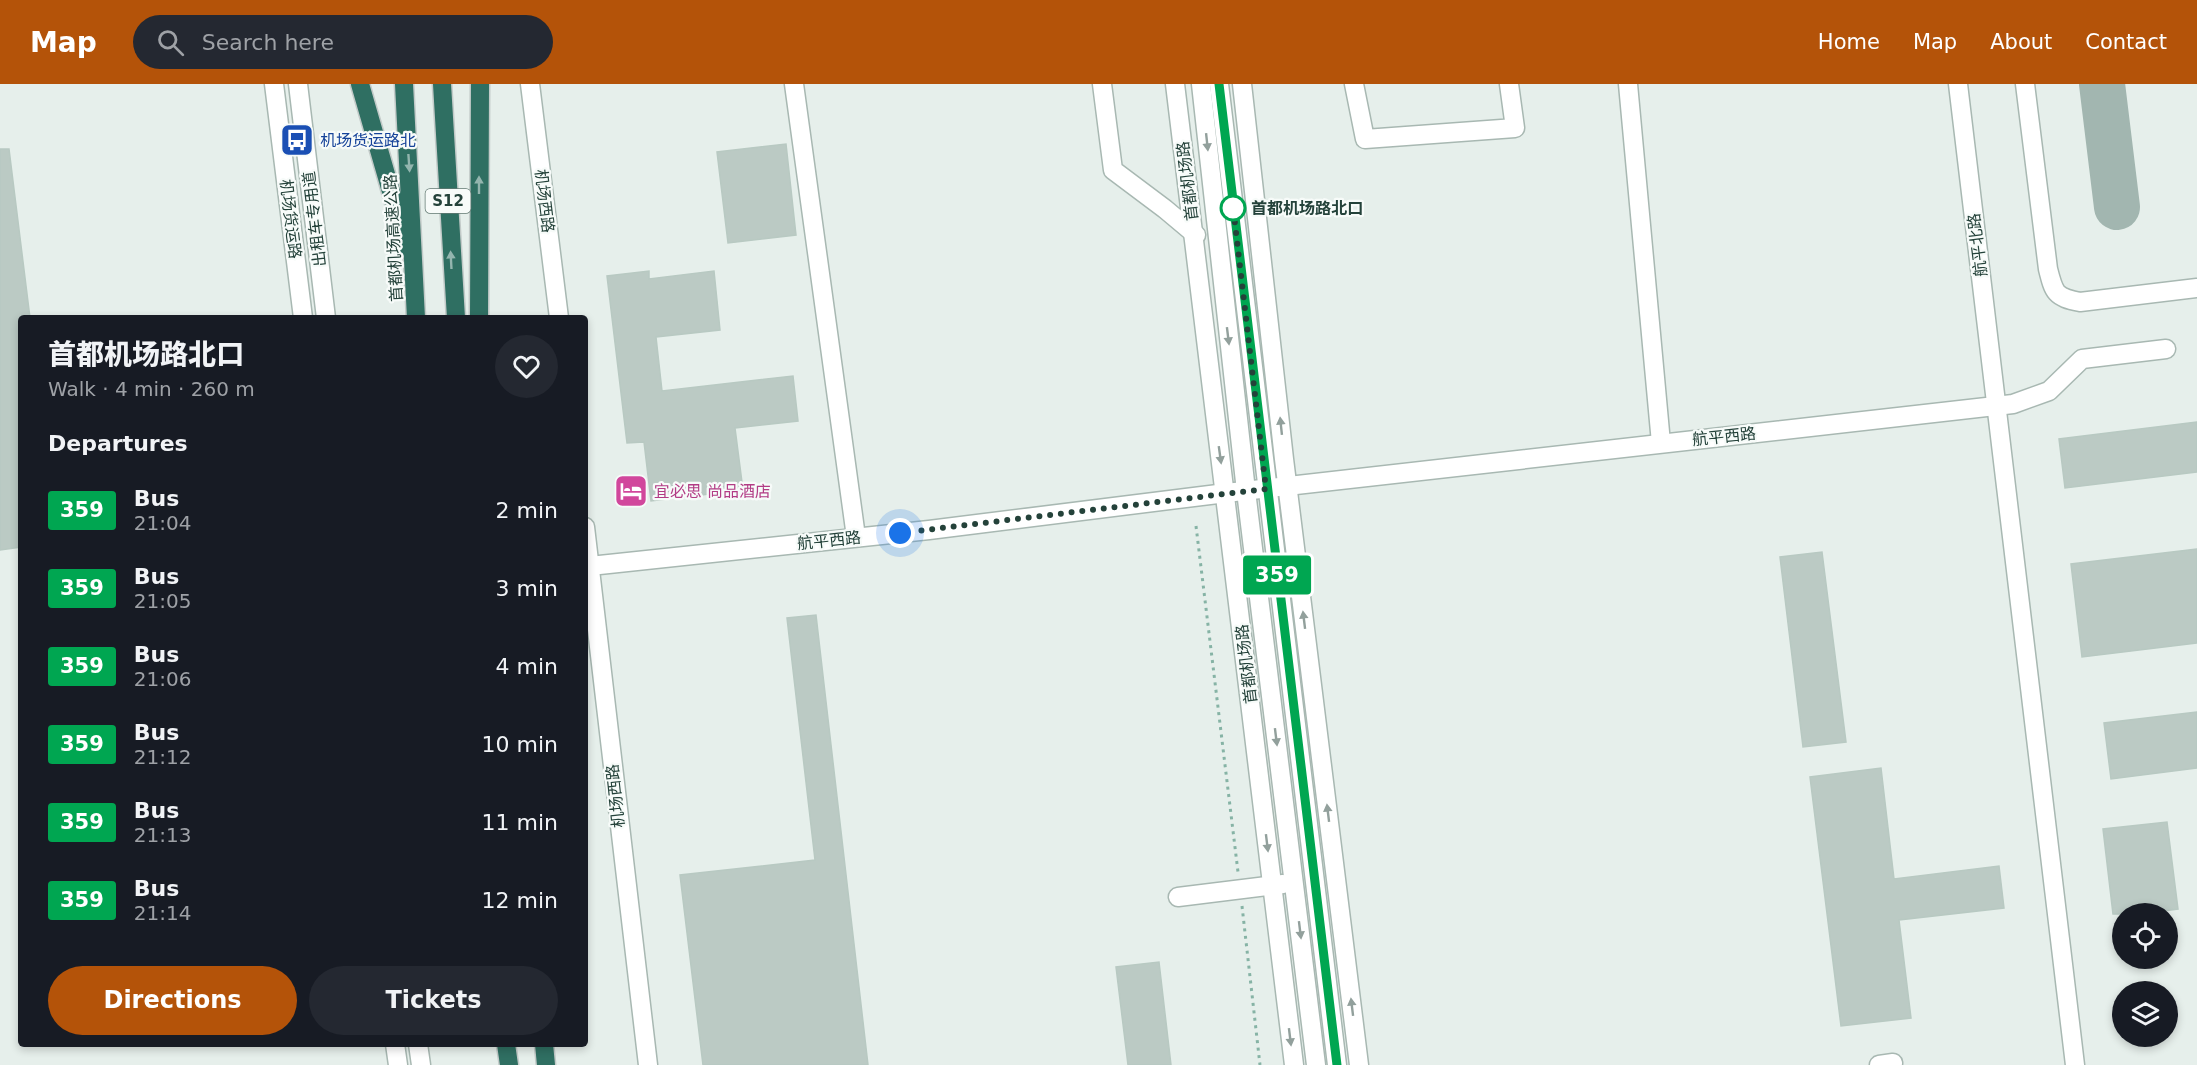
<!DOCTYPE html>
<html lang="en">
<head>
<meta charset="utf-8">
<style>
  :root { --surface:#171b24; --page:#242831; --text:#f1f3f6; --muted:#9ea1a6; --accent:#b45309 }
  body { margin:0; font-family:"DejaVu Sans","Noto Sans SC",sans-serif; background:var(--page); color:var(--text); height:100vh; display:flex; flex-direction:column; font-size:22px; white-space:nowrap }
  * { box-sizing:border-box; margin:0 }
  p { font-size:20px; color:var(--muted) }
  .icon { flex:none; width:33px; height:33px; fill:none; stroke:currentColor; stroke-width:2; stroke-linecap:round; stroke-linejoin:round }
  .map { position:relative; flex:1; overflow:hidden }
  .side { position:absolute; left:18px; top:231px; width:570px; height:732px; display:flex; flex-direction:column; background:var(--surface); border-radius:6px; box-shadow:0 3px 9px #0003 }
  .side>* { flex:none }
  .badge { padding:0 12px; border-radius:4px; font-size:21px; line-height:39px }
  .controls { position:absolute; left:2112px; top:819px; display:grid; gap:12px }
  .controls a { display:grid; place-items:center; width:66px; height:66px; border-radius:50%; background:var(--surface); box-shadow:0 3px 9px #0003; font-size:30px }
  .you { position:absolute; width:30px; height:30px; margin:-15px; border:4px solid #fff; border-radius:50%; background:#1a73e8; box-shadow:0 0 0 9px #1a73e833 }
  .map>.badge { position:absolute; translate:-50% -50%; box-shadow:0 0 0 3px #fff }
  h2 { padding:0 30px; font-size:22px; line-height:54px }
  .round { display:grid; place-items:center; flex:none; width:63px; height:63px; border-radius:32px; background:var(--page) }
  .headline { display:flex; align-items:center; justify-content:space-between; height:102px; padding:0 30px }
  h1 { font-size:28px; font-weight:800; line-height:45px }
  .action { display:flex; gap:12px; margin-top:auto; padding:12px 30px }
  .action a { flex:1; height:69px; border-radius:36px; background:var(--accent); color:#fff; font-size:24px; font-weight:800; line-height:69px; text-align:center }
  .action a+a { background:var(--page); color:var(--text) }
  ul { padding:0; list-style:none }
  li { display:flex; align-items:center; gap:18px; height:78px; padding:0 30px }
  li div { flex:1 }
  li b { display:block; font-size:22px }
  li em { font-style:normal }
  li .badge { min-width:66px; font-weight:700; text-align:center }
  header { display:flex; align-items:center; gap:36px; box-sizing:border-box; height:84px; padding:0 30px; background:var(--accent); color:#fff }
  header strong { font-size:28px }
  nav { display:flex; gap:33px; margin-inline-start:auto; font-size:21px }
  .search { width:420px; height:54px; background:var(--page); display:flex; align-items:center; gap:15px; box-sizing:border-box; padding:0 21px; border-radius:33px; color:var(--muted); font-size:22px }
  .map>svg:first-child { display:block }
</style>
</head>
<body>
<header>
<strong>Map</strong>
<div class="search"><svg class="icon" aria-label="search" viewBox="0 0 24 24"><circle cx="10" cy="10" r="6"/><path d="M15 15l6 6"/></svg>Search here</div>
<nav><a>Home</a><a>Map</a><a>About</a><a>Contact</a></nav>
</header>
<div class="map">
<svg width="2197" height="981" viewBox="0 0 2197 981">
  <rect width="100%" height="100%" fill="#e6efeb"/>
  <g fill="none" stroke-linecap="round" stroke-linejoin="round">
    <polyline stroke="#a2b6b0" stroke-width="46" points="2102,0 2117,123"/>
  </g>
  <g fill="#bbcac4" stroke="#b8c9c2" stroke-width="1.5">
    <polygon points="786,60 796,151 728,159 717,68"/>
    <polygon points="0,65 9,65 30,234 21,234 21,463 0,466"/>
    <polygon points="649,187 649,195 714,187 720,246 656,253 662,307 793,292 798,337 735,344 743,406 651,417 644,358 627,359 607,192"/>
    <polygon points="2197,338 2197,388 2065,404 2059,355"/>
    <polygon points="2197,465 2197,559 2082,573 2071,480"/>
    <polygon points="1822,468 1846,658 1803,663 1780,473"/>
    <polygon points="816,531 868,981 703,981 680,791 815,776 787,534"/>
    <polygon points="2197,628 2197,684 2111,695 2104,639"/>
    <polygon points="1881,684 1894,795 1999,782 2004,824 1899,836 1911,934 1841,942 1810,693"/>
    <polygon points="2167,738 2178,825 2139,830 2113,830 2103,745"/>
    <polygon points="1159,878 1171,981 1128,981 1116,883"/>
  </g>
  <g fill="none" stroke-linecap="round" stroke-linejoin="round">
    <defs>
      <g id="minor">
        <polyline points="274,0 303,234"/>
        <polyline points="298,0 326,234"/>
        <polyline points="530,0 559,234"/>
        <polyline points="794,0 856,453"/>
        <polyline points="1102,0 1113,86 1165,125 1196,151"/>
        <polyline points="1175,0 1294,981"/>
        <polyline points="1201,0 1246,407 1316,981"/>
        <polyline points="1219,0 1337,981"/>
        <polyline points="1242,0 1284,375 1359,981"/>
        <polyline points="1354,0 1365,55 1515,44 1509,0"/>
        <polyline points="1628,0 1661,359"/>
        <polyline points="1958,0 2075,981"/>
        <path d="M2025,0l23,185c6,24 7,28 32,33l117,-14"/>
        <polyline points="585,443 648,981"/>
        <polyline points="590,482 929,446 1226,409 2013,320 2049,307 2082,275 2166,265"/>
        <polyline points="1178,813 1283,800"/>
        <polyline points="395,960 398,981"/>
        <polyline points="418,960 421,981"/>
        <polyline points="1879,981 1893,979"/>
      </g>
      <g id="highway">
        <polyline points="360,0 407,163"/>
        <polyline points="404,0 416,234"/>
        <polyline points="442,0 456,234"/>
        <polyline points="479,234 480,0"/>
        <polyline points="506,960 509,981"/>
        <polyline points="544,960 546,981"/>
      </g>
    </defs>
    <use href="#minor" stroke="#a8b8b2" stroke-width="21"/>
    <use href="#highway" stroke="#c2cac8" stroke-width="21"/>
    <g stroke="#86b3a5" stroke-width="3" stroke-dasharray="3 4.5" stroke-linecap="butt">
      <polyline points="1196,442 1238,788"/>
      <polyline points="1242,822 1260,981"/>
    </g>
    <use href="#minor" stroke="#fff" stroke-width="18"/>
    <use href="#highway" stroke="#2f6f62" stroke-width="18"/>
  </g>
  <defs><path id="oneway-solid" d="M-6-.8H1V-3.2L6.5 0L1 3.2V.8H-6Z" transform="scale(1.5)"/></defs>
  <g fill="#92a09c">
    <use href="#oneway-solid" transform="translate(1207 58) rotate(84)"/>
    <use href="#oneway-solid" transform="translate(1228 252) rotate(83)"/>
    <use href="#oneway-solid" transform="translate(1281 342) rotate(-96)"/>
    <use href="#oneway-solid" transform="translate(1220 371) rotate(82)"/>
    <use href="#oneway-solid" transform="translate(1304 536) rotate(-97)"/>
    <use href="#oneway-solid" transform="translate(1276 653) rotate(83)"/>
    <use href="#oneway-solid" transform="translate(1328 729) rotate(-97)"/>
    <use href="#oneway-solid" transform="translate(1267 759) rotate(83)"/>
    <use href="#oneway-solid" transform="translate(1300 846) rotate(83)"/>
    <use href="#oneway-solid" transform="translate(1352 923) rotate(-97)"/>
    <use href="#oneway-solid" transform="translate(1290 953) rotate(83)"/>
  </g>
  <g fill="#93b5ae">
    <use href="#oneway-solid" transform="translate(409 79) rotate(86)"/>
    <use href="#oneway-solid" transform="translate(479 101) rotate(-90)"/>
    <use href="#oneway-solid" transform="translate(451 176) rotate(-93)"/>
  </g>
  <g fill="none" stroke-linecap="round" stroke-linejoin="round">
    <defs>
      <polyline id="line" points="1219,0 1337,981"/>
    </defs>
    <use href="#line" stroke="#fff" stroke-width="14"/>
    <use href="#line" stroke="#00a651" stroke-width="9"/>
    <polyline stroke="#24423a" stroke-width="6" stroke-dasharray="0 10.8" points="900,449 1266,405 1232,114 1233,124"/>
  </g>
  <defs>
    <symbol id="bus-square" viewBox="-11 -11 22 22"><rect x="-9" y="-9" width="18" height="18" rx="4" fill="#1a4fb4" stroke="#f7fbf9"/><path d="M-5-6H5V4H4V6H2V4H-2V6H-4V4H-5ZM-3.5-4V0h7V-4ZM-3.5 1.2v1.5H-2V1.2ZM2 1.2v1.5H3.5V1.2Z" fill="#fff"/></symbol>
    <symbol id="hotel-square" viewBox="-11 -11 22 22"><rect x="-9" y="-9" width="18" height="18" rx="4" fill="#d1479c" stroke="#f7fbf9"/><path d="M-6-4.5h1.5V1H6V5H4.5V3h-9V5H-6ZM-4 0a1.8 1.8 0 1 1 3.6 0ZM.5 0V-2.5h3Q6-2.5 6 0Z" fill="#fff"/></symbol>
  </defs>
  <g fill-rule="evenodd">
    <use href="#bus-square" x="278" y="37" width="38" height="38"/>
    <use href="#hotel-square" x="612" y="388" width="38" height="38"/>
  </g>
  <circle fill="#fff" stroke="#00a651" stroke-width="3" cx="1233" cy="124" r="12"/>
  <g text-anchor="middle" stroke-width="4.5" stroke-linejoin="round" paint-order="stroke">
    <rect fill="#f7fbf9" stroke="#637a73" stroke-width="1.5" x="425.5" y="105" width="45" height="24" rx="4.5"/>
    <g font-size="15" font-weight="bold" fill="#24423a">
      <text x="448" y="122">S12</text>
    </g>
    <g font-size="16" fill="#164399" stroke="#f7fbf9" text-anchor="start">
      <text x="320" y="62">机场货运路北</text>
    </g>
    <g font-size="16" fill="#24423a" stroke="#f7fbf9">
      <text transform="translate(1187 97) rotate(-97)" y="6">首都机场路</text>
      <text transform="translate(545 117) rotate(83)" y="6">机场西路</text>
      <text transform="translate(291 135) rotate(83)" y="6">机场货运路</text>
      <text transform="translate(314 135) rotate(-97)" y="6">出租车专用道</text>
      <text transform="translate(393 154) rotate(-93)" y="6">首都机场高速公路</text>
      <text transform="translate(1977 161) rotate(-97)" y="6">航平北路</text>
      <text transform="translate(1724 352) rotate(-6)" y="6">航平西路</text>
      <text transform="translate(829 456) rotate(-6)" y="6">航平西路</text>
      <text transform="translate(1246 580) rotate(-97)" y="6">首都机场路</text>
      <text transform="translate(615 712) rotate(-96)" y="6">机场西路</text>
    </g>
    <g font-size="16" font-weight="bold" fill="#24423a" stroke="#f7fbf9" text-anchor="start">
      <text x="1251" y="130">首都机场路北口</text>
    </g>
    <g font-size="16" fill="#b23c85" stroke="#f7fbf9" text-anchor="start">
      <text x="654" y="413">宜必思 尚品酒店</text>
    </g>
  </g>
</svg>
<div class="controls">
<a><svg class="icon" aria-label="locate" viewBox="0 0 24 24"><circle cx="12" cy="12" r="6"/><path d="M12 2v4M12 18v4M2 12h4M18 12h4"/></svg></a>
<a><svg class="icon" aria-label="layers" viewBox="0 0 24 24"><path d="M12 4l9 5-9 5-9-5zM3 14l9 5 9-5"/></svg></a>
</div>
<div class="you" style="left:900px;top:449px"></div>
<b class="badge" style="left:1277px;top:491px;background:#00a651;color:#fff">359</b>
<section class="side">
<div class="headline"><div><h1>首都机场路北口</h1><p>Walk · 4 min · 260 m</p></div><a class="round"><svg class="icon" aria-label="heart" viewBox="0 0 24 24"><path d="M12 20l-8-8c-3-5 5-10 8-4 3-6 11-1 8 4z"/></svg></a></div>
<h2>Departures</h2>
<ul>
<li><span class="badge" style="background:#00a651;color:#fff">359</span><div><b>Bus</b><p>21:04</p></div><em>2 min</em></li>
<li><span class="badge" style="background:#00a651;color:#fff">359</span><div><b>Bus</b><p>21:05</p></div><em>3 min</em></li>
<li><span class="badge" style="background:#00a651;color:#fff">359</span><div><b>Bus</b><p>21:06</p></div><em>4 min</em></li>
<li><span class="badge" style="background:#00a651;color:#fff">359</span><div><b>Bus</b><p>21:12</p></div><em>10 min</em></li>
<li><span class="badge" style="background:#00a651;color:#fff">359</span><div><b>Bus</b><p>21:13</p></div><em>11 min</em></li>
<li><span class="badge" style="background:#00a651;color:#fff">359</span><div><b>Bus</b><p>21:14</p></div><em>12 min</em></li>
</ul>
<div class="action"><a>Directions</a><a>Tickets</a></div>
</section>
</div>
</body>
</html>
